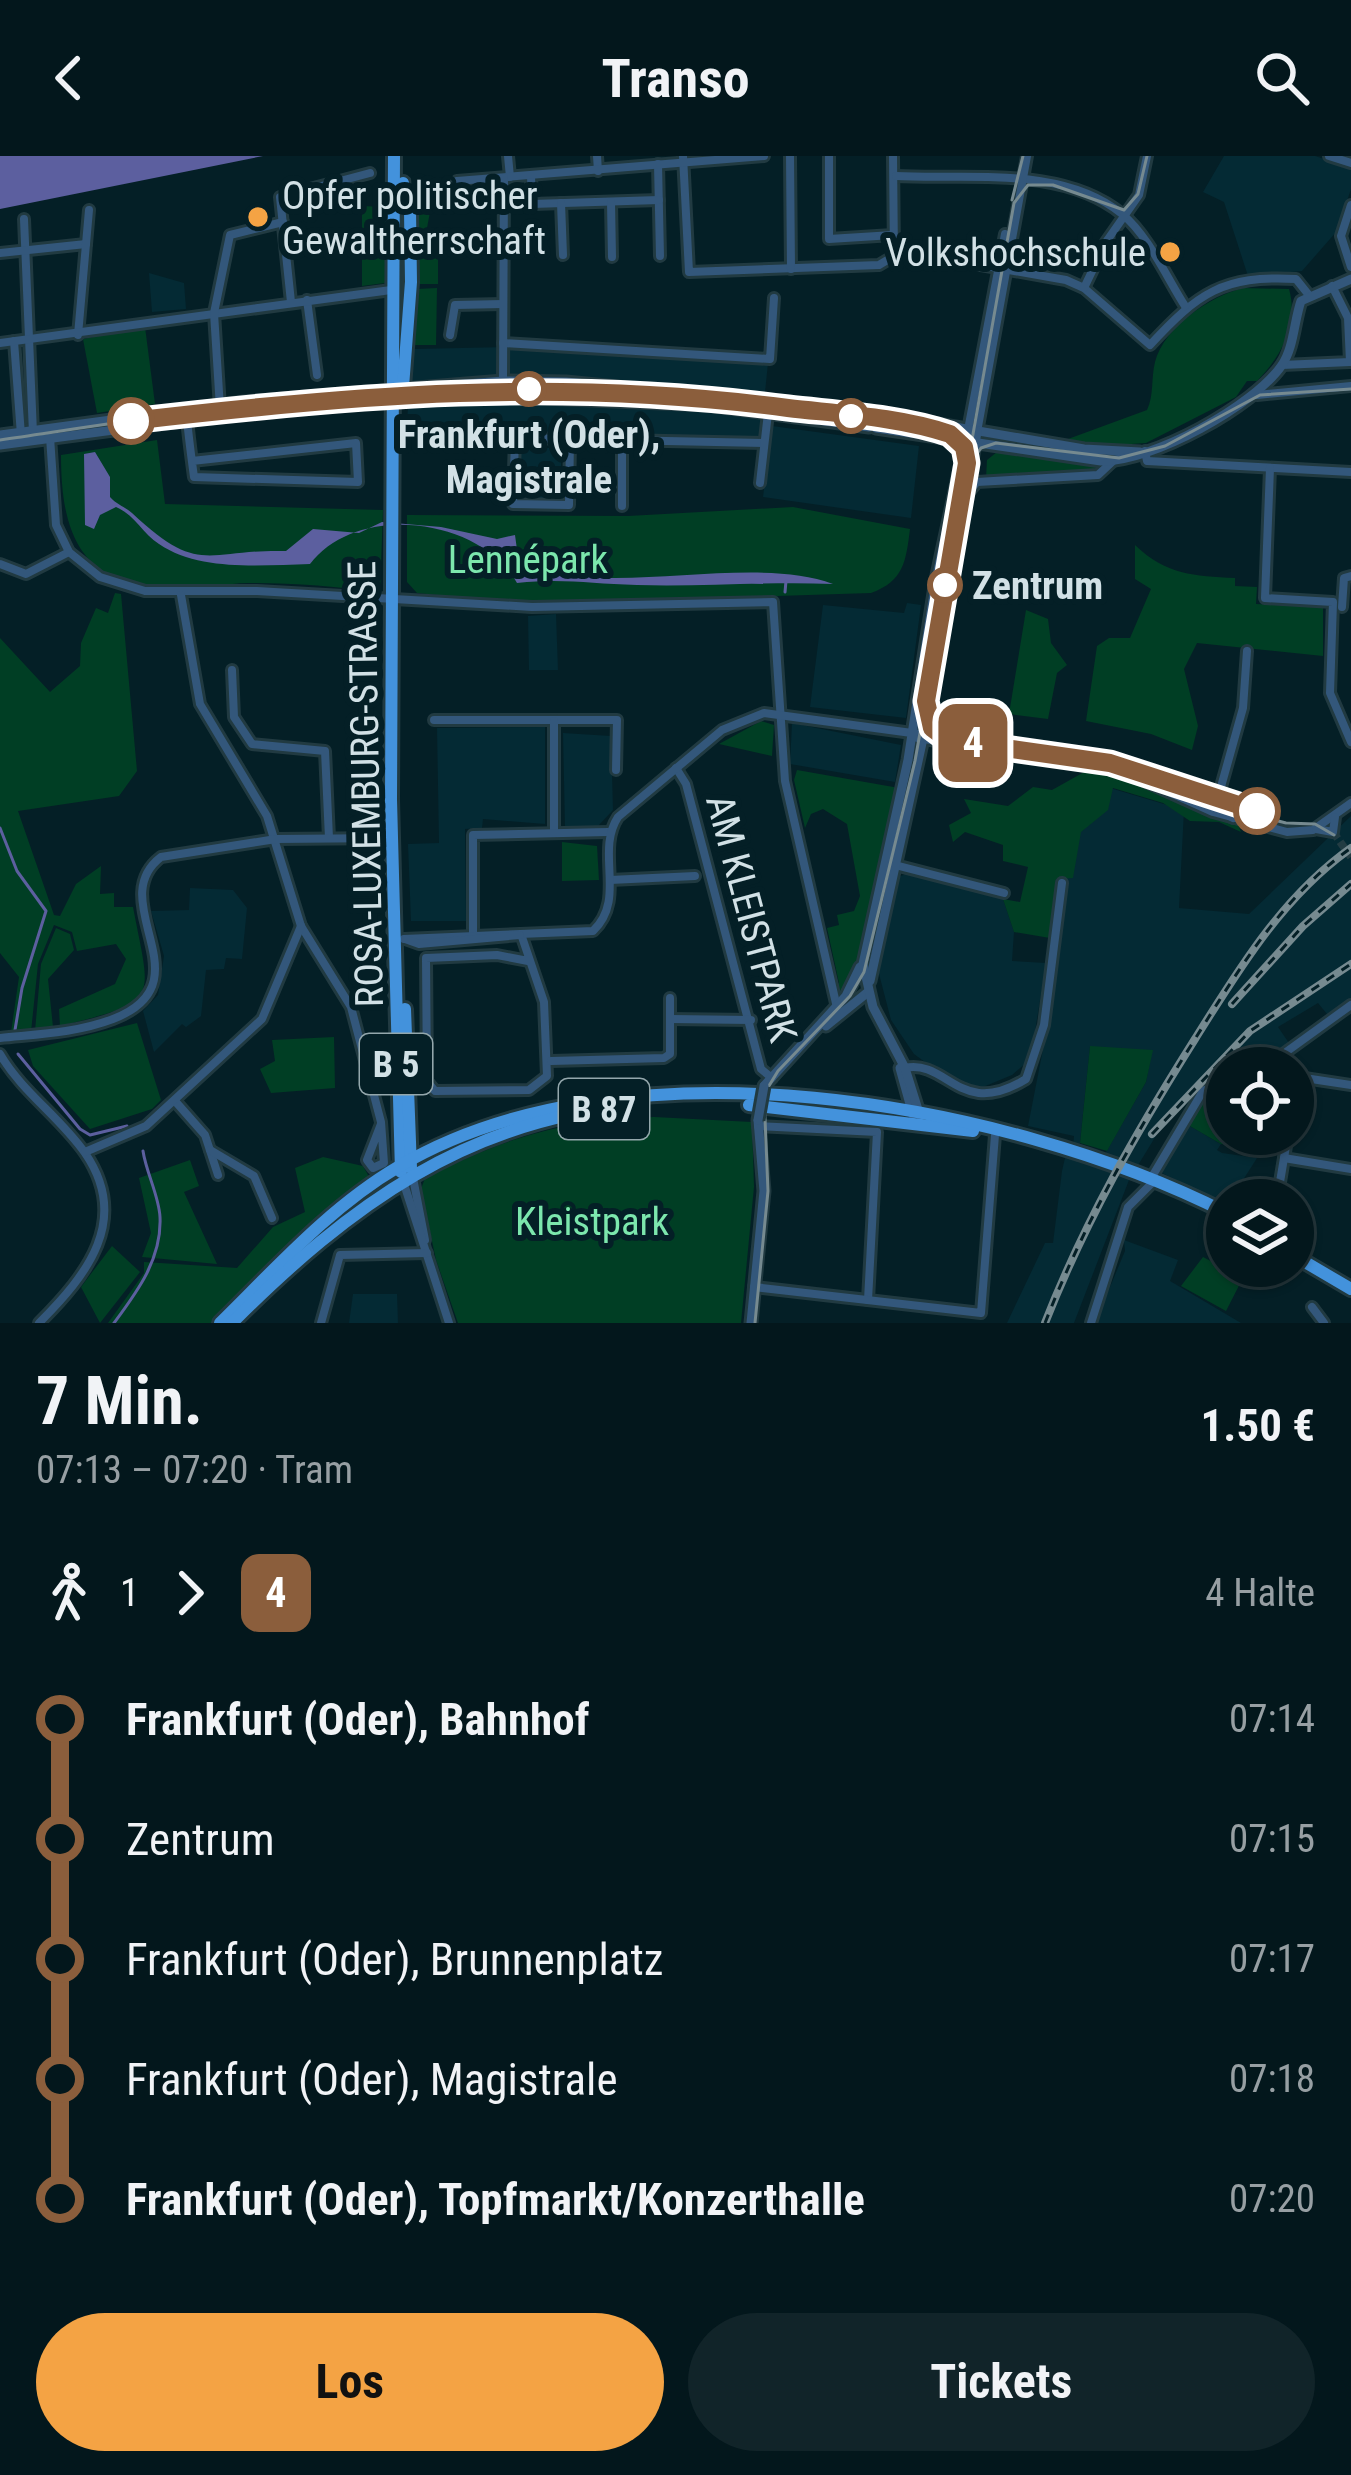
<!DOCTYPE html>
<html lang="de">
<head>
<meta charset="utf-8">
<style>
  :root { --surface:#03171c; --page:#112429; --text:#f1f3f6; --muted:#979fa3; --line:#24363b; --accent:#f4a344 }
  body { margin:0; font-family:"Roboto Condensed",sans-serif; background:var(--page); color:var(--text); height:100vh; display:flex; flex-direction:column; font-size:45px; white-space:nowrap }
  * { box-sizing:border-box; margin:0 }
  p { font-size:39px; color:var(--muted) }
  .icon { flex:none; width:66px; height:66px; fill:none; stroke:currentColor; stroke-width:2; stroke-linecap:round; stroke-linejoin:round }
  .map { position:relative; height:1167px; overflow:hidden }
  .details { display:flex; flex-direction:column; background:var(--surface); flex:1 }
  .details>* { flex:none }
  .badge { padding:0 24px; border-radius:18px; font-size:42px; line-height:78px }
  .tools { position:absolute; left:1206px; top:891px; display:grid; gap:24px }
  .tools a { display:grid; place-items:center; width:108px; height:108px; border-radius:50%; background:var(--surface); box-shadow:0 3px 9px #0004,0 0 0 3px var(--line); font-size:60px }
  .map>.badge { position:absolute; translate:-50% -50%; box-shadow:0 0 0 6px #fff }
  .legs { display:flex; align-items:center; gap:18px; height:132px; padding:0 36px; font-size:39px }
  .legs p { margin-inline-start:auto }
  .headline { display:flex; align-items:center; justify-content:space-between; height:204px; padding:0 36px }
  h1 { font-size:66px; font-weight:700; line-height:90px }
  .primary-button { display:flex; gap:24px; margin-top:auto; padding:24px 36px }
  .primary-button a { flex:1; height:138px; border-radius:72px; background:var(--accent); color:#111; font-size:48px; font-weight:700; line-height:138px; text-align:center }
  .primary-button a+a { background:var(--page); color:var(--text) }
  ul { padding:0 36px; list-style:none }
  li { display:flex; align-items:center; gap:42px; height:120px; font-size:45px }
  li i { display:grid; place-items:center; width:18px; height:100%; margin:0 15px; background:currentColor }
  li i::after { content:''; width:30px; height:30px; margin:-15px; border:9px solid; border-radius:50%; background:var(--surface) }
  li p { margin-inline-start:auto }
  li:first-child i { background:linear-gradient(#0000 50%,currentColor 0) }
  li:last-child i { background:linear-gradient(currentColor 50%,#0000 0) }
  header { display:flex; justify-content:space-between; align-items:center; height:156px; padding:0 36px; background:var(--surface); font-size:54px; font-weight:700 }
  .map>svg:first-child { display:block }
</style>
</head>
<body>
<header><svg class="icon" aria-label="back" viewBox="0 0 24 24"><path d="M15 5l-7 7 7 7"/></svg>Transo<svg class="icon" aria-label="search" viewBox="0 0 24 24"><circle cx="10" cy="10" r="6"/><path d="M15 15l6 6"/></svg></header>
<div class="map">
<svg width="1351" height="1167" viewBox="0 0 1351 1167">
  <rect width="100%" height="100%" fill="#041f26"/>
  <g fill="#042a34" fill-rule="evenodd">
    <polygon points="1224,0 1315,0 1351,12 1351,33 1337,75 1302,115 1248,120 1224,46 1203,36"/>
    <polygon points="149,117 184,127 186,153 152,156"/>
    <polygon points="508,191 768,207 760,285 406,273 414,193"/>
    <polygon points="772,270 919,290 911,362 763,341"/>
    <polygon points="517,287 523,292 561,292 561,346 517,346"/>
    <polygon points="907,447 921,449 906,562 810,551 823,449 904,457"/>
    <polygon points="556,458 558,514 529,514 528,460"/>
    <polygon points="792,567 901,589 895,626 790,608"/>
    <polygon points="545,571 545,668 483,663 482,672 465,673 466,765 411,765 408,688 439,687 437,572"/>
    <polygon points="563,577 611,580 613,654 598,670 565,671"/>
    <path d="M1100,629l84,25 -5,98 70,6 102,-98v185l-24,13 -9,-11 -40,24 11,16 -35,25h-14l-10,-13 -65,66 -36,59 -55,143h-67l38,-80h8l9,-72 3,-13 7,1 2,-23 -46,-10 25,-128 20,-199zM1090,891l62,4 -6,31 -49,86 -19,-6z"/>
    <polygon points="906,718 1003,743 1014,776 1012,805 1046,807 1033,888 1026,907 1012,919 983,931 952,926 914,898 891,864 878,814 898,721"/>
    <polygon points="190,732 233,734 247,752 242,803 226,802 224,813 206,814 201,860 186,871 182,868 154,896 143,855 158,839 164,800 151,755 189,754"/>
    <polygon points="1188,969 1221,988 1217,994 1222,997 1257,1002 1227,1049 1162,1017"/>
    <polygon points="1124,1084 1178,1104 1170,1125 1241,1167 1095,1167 1125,1095"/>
    <polygon points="353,1138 397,1138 398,1167 349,1167"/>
  </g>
  <g fill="#003e24">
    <polygon points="362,50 385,51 385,127 362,130"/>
    <polygon points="417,55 430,56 427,72 438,80 438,128 417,128"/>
    <polygon points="437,132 436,189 414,189 417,133"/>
    <path d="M1243,132l46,1c10,35 -8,68 -32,92h-10l-11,16 -90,46 -45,3 -33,-7 79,-29c7,-14 4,-32 8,-48 10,-36 54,-65 88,-74z"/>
    <polygon points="145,171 155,248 97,257 83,183"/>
    <path d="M157,284l8,64 218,6 -3,83c-43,-7 -87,-10 -131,-10 -27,0 -56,9 -84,7 -86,-6 -104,-59 -104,-135z"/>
    <polygon points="997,296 1097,308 1100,310 1095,316 986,322 987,304"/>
    <path d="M793,351l117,22c-4,32 -6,52 -39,64l-343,11 -111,-11 -10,-11v-67l221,1z"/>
    <path d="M1135,389c31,30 59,31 100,33v8l22,1 -1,17 67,3v49l-126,-13 -13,26 14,57 -6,24 -41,-16 -65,-13 11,-75 12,-8h21l21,-49 -16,-10z"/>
    <path d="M115,437l6,1 16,177 -18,25 -101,15 36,104 6,1 16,-32 25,-18 -1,28 14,-1v14h19c18,95 29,94 -73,119l-1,-17 56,-25 11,-25 -10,-15 -39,7 -5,-19 -18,-7 -16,39 -7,68h-20l8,-55 -19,-24v-315l50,54 30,-26 1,-23 15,-35 12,5z"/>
    <polygon points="1026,454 1048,463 1051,487 1067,509 1057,517 1048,563 1009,558"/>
    <polygon points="761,565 774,569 772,600 719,588"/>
    <polygon points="797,614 899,632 859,803 836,845 832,830 839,827 827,772 839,769 837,759 854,755 860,740 847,668 823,653 811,658 805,672 794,624"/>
    <polygon points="1086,615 1134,624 1238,669 1241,676 1219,666 1190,665 1163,647 1113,632 1108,654 1081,676 1073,722 1056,723 1050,782 1014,776 1003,743 1020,746 1028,711 1003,705 1003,689 965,676 953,686 949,669 971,657 964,643 1008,650 1033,631 1052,634"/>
    <polygon points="562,686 597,690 599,724 562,725"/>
    <polygon points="56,772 70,778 74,794 48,823 53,871 35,875 41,808"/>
    <polygon points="137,867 161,944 152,953 90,973 33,910 28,894"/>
    <polygon points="334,881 335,932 271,937 260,913 275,905 272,884"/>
    <polygon points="1090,890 1153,894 1146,926 1107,995 1080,987"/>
    <polygon points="1227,929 1227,978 1247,978 1240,991 1221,988 1188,969 1211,933"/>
    <path d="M654,961l98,5 2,65 -13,136h-283l-22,-63 -15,-71 4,-11c81,-41 138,-58 229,-61z"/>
    <polygon points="323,1001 363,1010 372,1026 289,1088 212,1167 108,1167 144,1117 144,1106 237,1112 273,1071 305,1056 295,1012"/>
    <polygon points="190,1004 199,1030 184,1036 217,1108 142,1101 151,1077 139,1022"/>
    <polygon points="112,1090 140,1116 100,1167 81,1131"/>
    <polygon points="1203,1101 1226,1113 1249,1110 1226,1155 1181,1130"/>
  </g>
  <g fill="#5c5f9f">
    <polygon points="0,0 263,0 0,53"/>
    <path d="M95,296l15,25v20c7,8 14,9 22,16 68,64 74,36 154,38l27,-22 46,4 23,-11 59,5 56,12 18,-4 3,22c70,48 227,-6 315,27 -64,-3 -130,3 -196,1 -46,-1 -73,-7 -120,-2 -37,-66 -160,-81 -207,-19 -47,1 -110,8 -151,-20 -16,-10 -25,-30 -43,-37l-16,8 -6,14 -9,-4 -1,-71z"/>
  </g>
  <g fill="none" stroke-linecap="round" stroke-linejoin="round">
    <g stroke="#5c5f9f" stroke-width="3">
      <polyline points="785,436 786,425"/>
      <polyline points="0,672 17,715 46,755 22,832 15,874"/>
      <polyline points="18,898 80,973 90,979 127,970"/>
      <path d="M114,1167c23,-31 48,-64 46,-106 -1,-21 -14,-45 -17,-66"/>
    </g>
    <polyline stroke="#233c43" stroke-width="8" stroke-dasharray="8 4" stroke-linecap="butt" points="1333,676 1351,701"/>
    <defs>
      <g id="minor">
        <polyline points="508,0 510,21"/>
        <polyline points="597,0 598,15"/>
        <path d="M683,0l6,116 190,-7 15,-9 41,1 131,23 18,8 66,57c48,-52 73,-70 146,-66l12,15"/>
        <polyline points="790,0 791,113"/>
        <polyline points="829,0 829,83 893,79"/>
        <polyline points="893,0 894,100"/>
        <polyline points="1329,0 1351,7"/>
        <polyline points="658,8 660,100"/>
        <polyline points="531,20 532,48 659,44"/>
        <path d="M896,20c72,4 166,-11 226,38 26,21 45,64 63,92"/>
        <polyline points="457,25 764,0"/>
        <polyline points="611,46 612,101"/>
        <polyline points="561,47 563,99"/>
        <polyline points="1351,49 1341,80 1351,111"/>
        <polyline points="24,63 33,277"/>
        <polyline points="0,97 86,88"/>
        <polyline points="1084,132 1106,86 1139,39 1147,0"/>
        <polyline points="307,144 317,219"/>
        <polyline points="291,146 280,41 370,17"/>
        <polyline points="78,179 89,54"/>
        <polyline points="450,179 455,149 503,148"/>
        <polyline points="14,185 21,279"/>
        <polyline points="0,187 391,134"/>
        <polyline points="503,187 770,203 774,142"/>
        <polyline points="1282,209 1350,206 1348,162 1332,130"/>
        <polyline points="503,225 504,22"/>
        <polyline points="1257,239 1351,230"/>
        <polyline points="220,252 214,157 230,79 283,66"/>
        <path d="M186,253c2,23 5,46 8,68l164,5 -2,-39 -164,18"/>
        <polyline points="968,274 1005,78"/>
        <polyline points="977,276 1027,0"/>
        <polyline points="428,280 764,287"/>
        <polyline points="50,281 56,369 69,396 100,421 145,435 257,435 532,451 773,446 785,625 838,856"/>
        <polyline points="515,282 513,348 569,349 570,282"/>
        <polyline points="1145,295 1147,305 1351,316"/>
        <polyline points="1270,312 1265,442 1333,446 1330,537 1351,586"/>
        <polyline points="760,327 768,257"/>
        <polyline points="967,338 977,326 1098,319 1113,305"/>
        <polyline points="622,350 622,283"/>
        <polyline points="0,408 26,418 69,396"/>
        <polyline points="181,439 200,548 267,660 301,770 351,851 381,966 384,1007 373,1012 367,1004 381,968"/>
        <polyline points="1342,451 1344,422 1351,420"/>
        <polyline points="232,514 234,561 252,588 325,595 329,682"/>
        <polyline points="434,564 617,564 616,614"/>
        <polyline points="554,565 554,677"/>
        <polyline points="918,582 1120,614 1213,656 1287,676 1313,674 1351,647"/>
        <polyline points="676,612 686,628 761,913 772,922"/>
        <polyline points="1210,645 1217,645 1243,552 1247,495"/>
        <polyline points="1316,673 1333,676 1335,661"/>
        <polyline points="895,709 1004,737"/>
        <polyline points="610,724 695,720"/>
        <polyline points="473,777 473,679 608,676"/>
        <polyline points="521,778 544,846 547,920 529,934 435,935 427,925 426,802 497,799 528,805"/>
        <path d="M404,783l189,-8c34,-32 2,-79 25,-114l104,-87 42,-17 347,47 46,15 76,43"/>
        <polyline points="405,783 419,788 520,779"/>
        <polyline points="670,863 751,864"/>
        <path d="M0,882c38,-4 76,-5 113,-19 96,-37 -11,-117 48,-162l115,-18 115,-1"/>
        <path d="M0,898c22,38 60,63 85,99 46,67 2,122 -46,170"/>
        <polyline points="551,905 664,902 670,898 670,842"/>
        <path d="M905,912c43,-9 55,52 121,11l18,-54 18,-142"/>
        <polyline points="1264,912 1351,849"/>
        <polyline points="1293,913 1298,921 1351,929"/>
        <polyline points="175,945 205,979 218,1019"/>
        <polyline points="1293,948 1298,921"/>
        <polyline points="758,970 877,976 868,1144"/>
        <polyline points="210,994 254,1020 272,1062"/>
        <polyline points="85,996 146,970 262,863 301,770"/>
        <polyline points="1284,1002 1351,1013"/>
        <polyline points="1153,1019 1203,935 1227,925"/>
        <polyline points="413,1022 425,1084"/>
        <polyline points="403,1025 449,1167"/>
        <polyline points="1277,1044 1288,978"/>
        <polyline points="754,1131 981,1157 995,979"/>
        <polyline points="1312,1151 1324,1167"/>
        <polyline points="321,1167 340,1099 427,1097"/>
        <polyline points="1091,1167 1128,1051 1152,1027"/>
      </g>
      <g id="tertiary">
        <polyline points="879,258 1084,293 1140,296"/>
        <path d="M876,272l225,33c51,1 153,-55 181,-96 12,-18 12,-44 19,-64l50,-22"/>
        <polyline points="0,279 244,246 503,225 566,226 871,256"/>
        <polyline points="0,289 265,254 474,239 708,249 869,271"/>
        <polyline points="870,825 929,555 977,276"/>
        <polyline points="826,870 868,836"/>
        <polyline points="900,912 913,959"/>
        <polyline points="764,930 846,840 860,811"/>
        <polyline points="920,960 905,912 873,851 863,808 908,604 936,424 968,274"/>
        <polyline points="751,1167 764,1035 758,964"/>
      </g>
      <g id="primary">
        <polyline points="394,0 391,644 401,1016"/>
        <polyline points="402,244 411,126 410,54 403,27"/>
        <polyline points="405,853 411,1012"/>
        <polyline points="749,949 973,975"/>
        <polyline points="1293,1099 1351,1133"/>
        <path d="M220,1167c56,-55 110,-116 178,-156 226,-134 607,-66 829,46"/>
        <path d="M232,1167c117,-117 236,-205 406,-218"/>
      </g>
    </defs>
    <use href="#minor" stroke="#213a41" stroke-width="14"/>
    <use href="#tertiary" stroke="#213a41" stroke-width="15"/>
    <use href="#primary" stroke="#213a41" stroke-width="18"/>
    <use href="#minor" stroke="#33577b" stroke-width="8"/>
    <use href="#tertiary" stroke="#33577b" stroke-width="9"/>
    <use href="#primary" stroke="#4392dc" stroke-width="12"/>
    <g stroke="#768a90" stroke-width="3">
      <polyline points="1012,44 1023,0"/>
      <polyline points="877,267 949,281 962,298 962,316"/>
      <path d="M0,284c129,-19 258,-40 389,-48 159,-10 323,1 481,27"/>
      <polyline points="969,308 981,292 996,287 1119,302 1165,290 1260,239 1351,233"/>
      <polyline points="923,557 931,579 945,586 1124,613 1212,648 1286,667 1315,668 1334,679"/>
      <polyline points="755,1167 768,1035 764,938 778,915 850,840 864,816 915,605 1014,47 1028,29 1053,29 1124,54 1138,38 1147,0"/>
    </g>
    <defs>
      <g id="rail">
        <polyline points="1232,848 1303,770 1351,728"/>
        <polyline points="1152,978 1250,875 1351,808"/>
        <path d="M1045,1167c40,-102 92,-192 150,-284 44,-70 87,-142 156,-191"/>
      </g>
    </defs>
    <use href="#rail" stroke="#768a90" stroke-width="8"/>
    <use href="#rail" stroke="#041f26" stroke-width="3" stroke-dasharray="9" stroke-linecap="butt"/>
    <defs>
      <polyline id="tertiary-bridge" points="758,964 764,930"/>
    </defs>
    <use href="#tertiary-bridge" stroke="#213a41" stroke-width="15" stroke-linecap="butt"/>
    <use href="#tertiary-bridge" stroke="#33577b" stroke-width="9"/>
  </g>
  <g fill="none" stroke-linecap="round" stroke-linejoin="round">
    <defs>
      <path id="line-1" d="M131,265c229,-27 426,-43 657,-13 52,6 112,9 162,26l14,13 3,16 -41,238 6,27 16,12 162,23 147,48"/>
    </defs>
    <use href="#line-1" stroke="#fff" stroke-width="27"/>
    <use href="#line-1" stroke="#8b5e3c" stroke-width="18"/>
  </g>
  <g fill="#f4a344" stroke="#041f26" stroke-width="4.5">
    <circle cx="258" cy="61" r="12"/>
    <circle cx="1170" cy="96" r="12"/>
  </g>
  <g fill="#fff" stroke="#8b5e3c" stroke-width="6">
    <circle cx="529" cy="233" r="15"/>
    <circle cx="851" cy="260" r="15"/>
    <circle cx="131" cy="265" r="21"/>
    <circle cx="945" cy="429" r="15"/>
    <circle cx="1257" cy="655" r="21"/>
  </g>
  <g text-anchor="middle" stroke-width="12" stroke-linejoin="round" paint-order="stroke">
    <g fill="#041f26" stroke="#94a7ac" stroke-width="3">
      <rect x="360" y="878" width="72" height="60" rx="9"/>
      <rect x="559" y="923" width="90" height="60" rx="9"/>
    </g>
    <g font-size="36" font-weight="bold" fill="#d2e1e6">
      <text x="396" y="921">B 5</text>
      <text x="604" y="966">B 87</text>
    </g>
    <g font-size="39" fill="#d2e1e6" stroke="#041f26" text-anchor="start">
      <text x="282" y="53">Opfer politischer<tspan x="282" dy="45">Gewaltherrschaft</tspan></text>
      <text x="1146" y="110" text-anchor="end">Volkshochschule</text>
    </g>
    <g font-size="39" font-weight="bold" fill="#d2e1e6" stroke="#041f26">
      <text x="529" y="292">Frankfurt (Oder),<tspan x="529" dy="45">Magistrale</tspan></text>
      <text x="972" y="443" text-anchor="start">Zentrum</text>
    </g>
    <g font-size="39" fill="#7ce7ad" stroke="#041f26">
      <text x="528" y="417">Lennépark</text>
      <text x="592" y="1079">Kleistpark</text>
    </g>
    <g font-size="39" fill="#d2e1e6" stroke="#041f26">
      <text transform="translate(365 628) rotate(-91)" y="14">ROSA-LUXEMBURG-STRASSE</text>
      <text transform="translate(752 762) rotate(75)" y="14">AM KLEISTPARK</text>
    </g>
  </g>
</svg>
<div class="tools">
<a><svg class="icon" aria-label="locate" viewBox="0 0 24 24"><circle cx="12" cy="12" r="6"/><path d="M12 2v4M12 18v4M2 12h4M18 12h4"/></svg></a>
<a><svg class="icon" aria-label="layers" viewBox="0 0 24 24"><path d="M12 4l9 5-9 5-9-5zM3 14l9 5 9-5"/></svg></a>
</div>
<b class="badge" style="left:973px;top:587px;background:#8b5e3c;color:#fff">4</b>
</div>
<section class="details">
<div class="headline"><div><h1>7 Min.</h1><p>07:13 – 07:20 · Tram</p></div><b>1.50 €</b></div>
<div class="legs"><svg class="icon" aria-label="walk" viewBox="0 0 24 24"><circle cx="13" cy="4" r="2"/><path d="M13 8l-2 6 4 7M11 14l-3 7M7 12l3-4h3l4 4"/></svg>1<svg class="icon" aria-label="forward" viewBox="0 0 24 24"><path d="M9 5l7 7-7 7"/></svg><b class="badge" style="background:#8b5e3c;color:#fff">4</b><p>4 Halte</p></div>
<ul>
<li><i style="color:#8b5e3c"></i><b>Frankfurt (Oder), Bahnhof</b><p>07:14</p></li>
<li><i style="color:#8b5e3c"></i><span>Zentrum</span><p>07:15</p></li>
<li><i style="color:#8b5e3c"></i><span>Frankfurt (Oder), Brunnenplatz</span><p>07:17</p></li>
<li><i style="color:#8b5e3c"></i><span>Frankfurt (Oder), Magistrale</span><p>07:18</p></li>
<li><i style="color:#8b5e3c"></i><b>Frankfurt (Oder), Topfmarkt/Konzerthalle</b><p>07:20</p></li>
</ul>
<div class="primary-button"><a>Los</a><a>Tickets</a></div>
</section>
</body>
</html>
